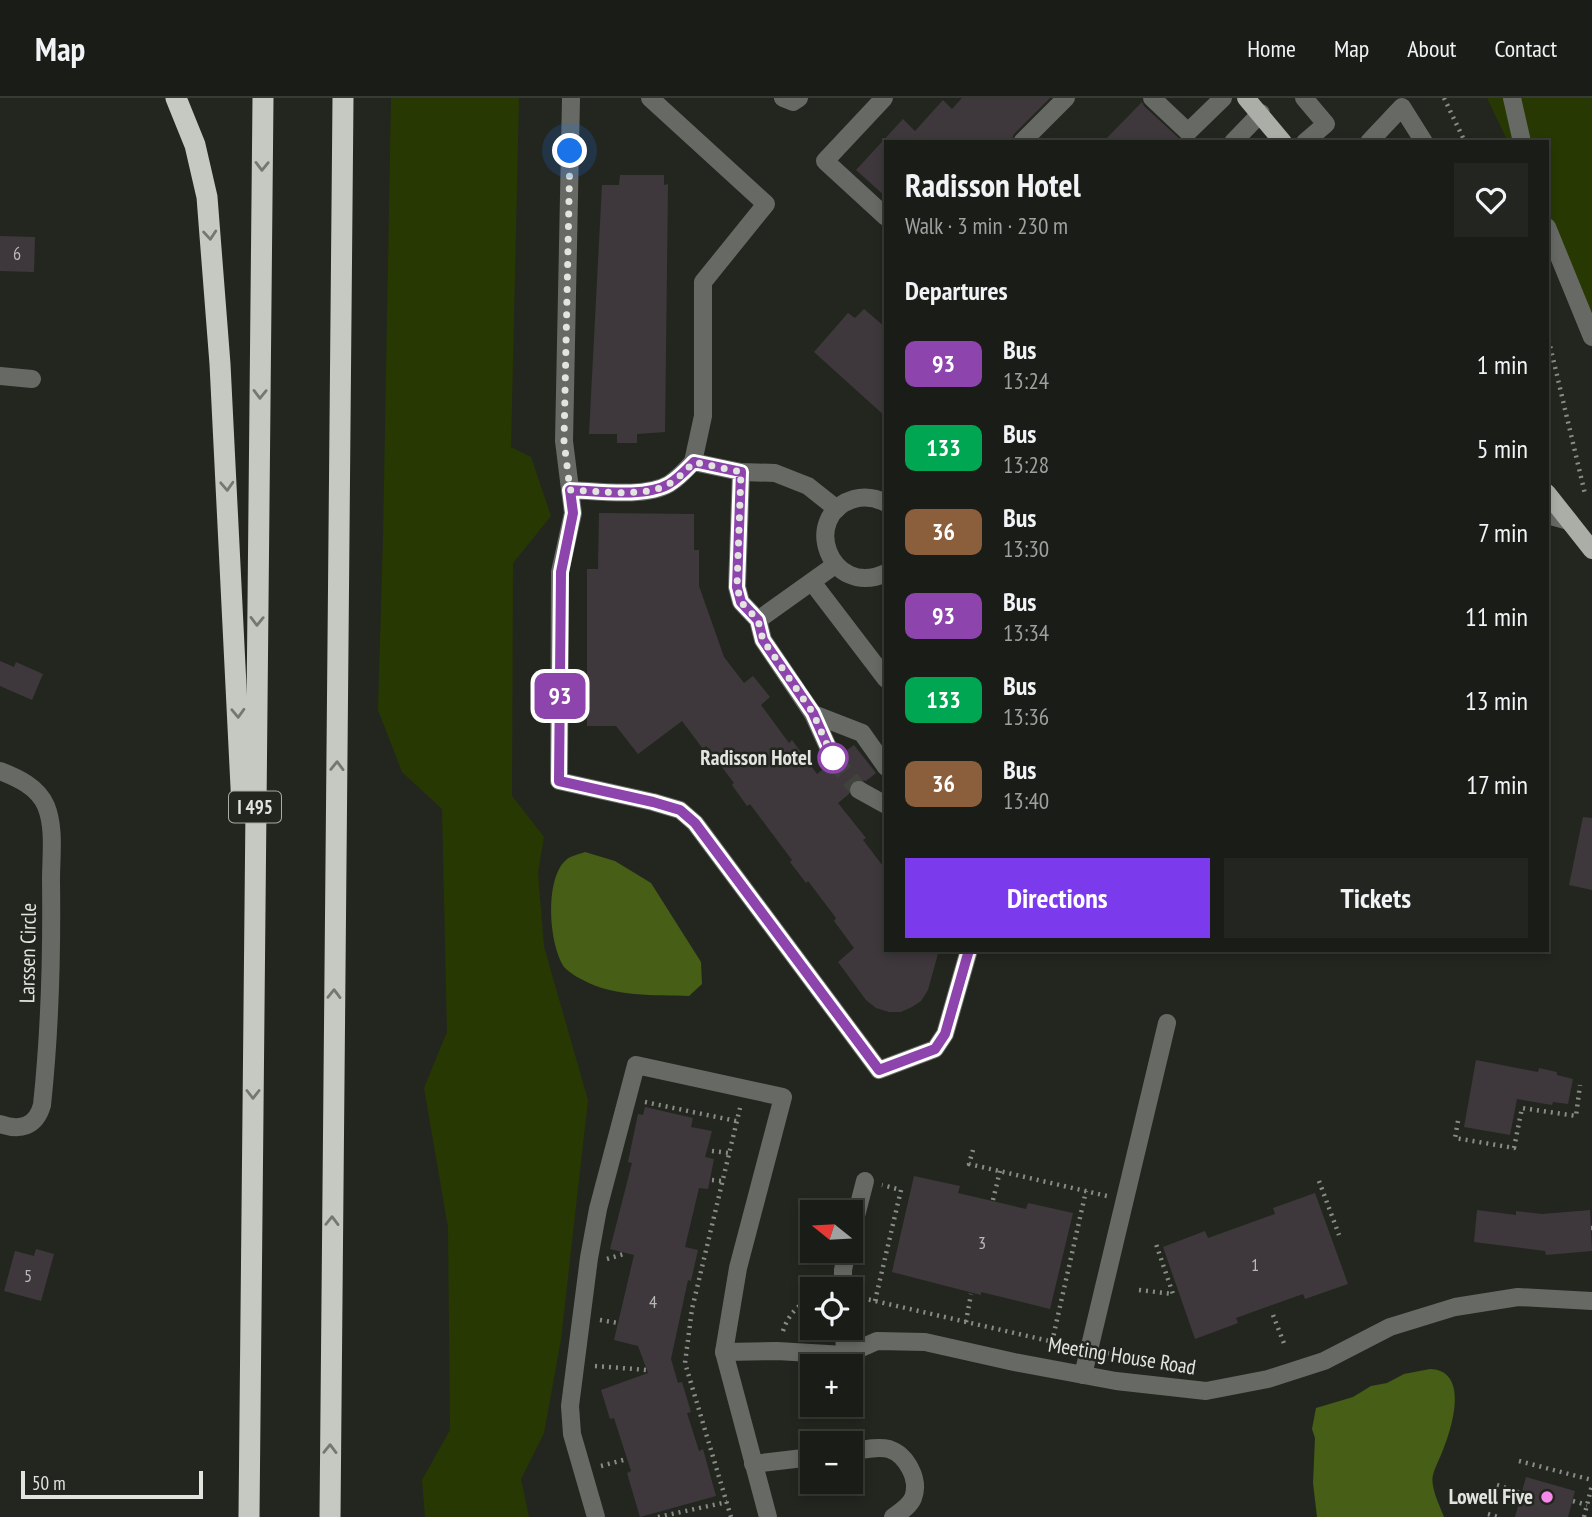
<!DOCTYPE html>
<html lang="en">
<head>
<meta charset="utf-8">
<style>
  :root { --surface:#1a1c17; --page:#232520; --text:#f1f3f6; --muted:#9fa1a1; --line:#383a36; --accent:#7c3aed }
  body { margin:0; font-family:"PT Sans Narrow",sans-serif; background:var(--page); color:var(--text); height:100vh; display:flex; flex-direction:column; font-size:26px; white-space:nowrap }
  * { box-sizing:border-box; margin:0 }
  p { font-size:23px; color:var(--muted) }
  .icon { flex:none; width:38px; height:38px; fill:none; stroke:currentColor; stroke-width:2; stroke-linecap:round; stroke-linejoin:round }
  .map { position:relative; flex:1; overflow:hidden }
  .side { position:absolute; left:884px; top:42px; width:665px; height:812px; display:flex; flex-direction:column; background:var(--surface); border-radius:0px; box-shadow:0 4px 10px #0003,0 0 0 2px var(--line) }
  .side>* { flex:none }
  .badge { padding:0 14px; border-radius:10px; font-size:24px; line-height:46px }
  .needle { width:46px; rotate:288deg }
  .fabs { position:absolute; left:800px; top:1102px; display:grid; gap:14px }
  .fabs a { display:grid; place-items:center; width:63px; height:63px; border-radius:0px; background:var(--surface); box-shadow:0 4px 10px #0003,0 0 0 2px var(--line); font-size:35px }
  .scale { position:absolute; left:21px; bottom:18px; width:182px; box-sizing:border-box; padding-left:7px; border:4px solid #e2e4e0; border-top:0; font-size:19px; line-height:24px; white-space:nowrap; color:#e2e4e0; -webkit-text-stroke:5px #23261f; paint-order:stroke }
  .you { position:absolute; width:35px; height:35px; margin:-18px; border:5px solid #fff; border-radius:50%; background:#1a73e8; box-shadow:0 0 0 10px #1a73e833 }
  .map>.badge { position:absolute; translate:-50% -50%; box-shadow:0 0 0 4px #fff }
  h2 { padding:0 21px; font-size:26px; line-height:63px }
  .round { display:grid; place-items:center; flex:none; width:74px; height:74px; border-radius:0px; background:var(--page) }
  .headline { display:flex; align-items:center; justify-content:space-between; height:119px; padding:0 21px }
  h1 { font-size:33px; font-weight:700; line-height:52px }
  .cta { display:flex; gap:14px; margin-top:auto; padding:14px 21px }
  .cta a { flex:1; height:80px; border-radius:0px; background:var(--accent); color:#fff; font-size:28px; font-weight:700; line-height:80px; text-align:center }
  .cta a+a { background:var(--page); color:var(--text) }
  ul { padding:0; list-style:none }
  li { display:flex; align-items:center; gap:21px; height:84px; padding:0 21px }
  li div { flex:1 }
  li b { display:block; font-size:26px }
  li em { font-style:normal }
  li .badge { min-width:77px; font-weight:700; text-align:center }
  header { display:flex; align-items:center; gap:42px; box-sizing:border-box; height:98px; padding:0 35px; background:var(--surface); border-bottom:2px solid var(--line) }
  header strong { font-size:33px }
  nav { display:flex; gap:38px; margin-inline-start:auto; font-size:24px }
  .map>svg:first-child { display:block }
</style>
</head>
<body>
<header>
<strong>Map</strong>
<nav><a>Home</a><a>Map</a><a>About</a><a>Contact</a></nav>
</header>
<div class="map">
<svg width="1592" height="1419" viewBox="0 0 1592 1419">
  <rect width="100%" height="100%" fill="#23261f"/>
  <g fill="#283803">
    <polygon points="391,0 519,0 511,349 531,359 551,418 513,465 512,698 544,739 538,775 544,849 588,1002 561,1241 544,1335 521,1381 529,1419 425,1419 422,1382 450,1332 448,1129 424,990 447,934 442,711 402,674 378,612 383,440"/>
    <polygon points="1487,0 1592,0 1592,219 1547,125 1547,44 1508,44"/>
  </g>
  <g fill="#465e15">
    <path d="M585,754l30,9 36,22 50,79 1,22 -13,12c-34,-1 -76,1 -106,-16 -5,-2 -14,-8 -18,-12 -16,-21 -21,-89 1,-108 4,-4 14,-6 19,-8z"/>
    <path d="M1430,1271c39,1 23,57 13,81 -3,8 -8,17 -10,25 -3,12 7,31 11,42h-127l-4,-34 2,-45 -3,-9 4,-21 37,-11 18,-11 16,-3 17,-9z"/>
  </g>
  <g fill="#3e383d">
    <polygon points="962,0 1050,0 1014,36 1011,44 886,44 886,99 856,72 903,21 915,33 943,2 952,11"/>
    <polygon points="1142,4 1144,8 1183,44 1103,44"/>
    <polygon points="620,77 664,77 664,87 668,86 665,334 637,336 637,345 617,345 617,336 589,336 602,87 619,87"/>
    <polygon points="0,138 35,139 34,174 0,173"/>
    <polygon points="864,211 886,230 886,319 814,254 848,215 855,220"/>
    <polygon points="599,415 694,416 694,452 699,452 699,488 724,559 744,585 753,578 770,599 761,607 789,645 792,642 817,676 826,669 833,671 838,670 844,662 843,655 854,647 876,675 866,683 859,681 853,683 849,687 849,696 838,705 866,740 863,742 886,772 886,852 939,852 928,892 921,903 912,909 901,914 889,914 876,910 866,902 838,864 854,850 834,823 836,820 808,783 806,785 790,764 792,762 750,706 747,708 732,687 734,685 706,648 703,651 682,623 638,656 616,628 587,628 587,471 598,471"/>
    <polygon points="0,563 14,569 16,564 43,576 32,602 0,588"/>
    <polygon points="1583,719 1592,720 1592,792 1569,787"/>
    <polygon points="1476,962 1538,974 1539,970 1557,974 1557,977 1573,981 1568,1006 1553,1004 1552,1007 1517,1001 1510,1037 1464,1029"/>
    <polygon points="645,1009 693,1020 691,1029 712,1033 705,1059 714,1061 708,1091 699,1090 685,1149 698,1152 691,1183 688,1182 671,1261 678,1285 682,1284 691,1314 687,1315 699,1353 703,1351 716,1398 640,1419 627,1375 631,1373 614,1320 610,1321 601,1292 648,1275 638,1248 614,1242 634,1157 610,1151 632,1065 628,1064 638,1016 643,1017"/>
    <polygon points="914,1078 960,1088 958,1095 1026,1111 1028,1105 1073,1115 1050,1211 981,1194 981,1197 892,1174"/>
    <polygon points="1315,1095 1348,1186 1305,1201 1303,1196 1236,1220 1238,1225 1195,1241 1163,1149 1205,1133 1208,1140 1275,1116 1273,1110"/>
    <polygon points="1477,1112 1516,1117 1516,1113 1542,1116 1590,1112 1592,1153 1546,1157 1545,1153 1474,1144"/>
    <polygon points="36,1151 54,1156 41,1203 4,1193 15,1153 34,1158"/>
    <polygon points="1526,1379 1575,1393 1568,1419 1515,1419"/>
  </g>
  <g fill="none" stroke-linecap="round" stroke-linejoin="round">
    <polyline stroke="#40423c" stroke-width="18" stroke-dasharray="18 9" stroke-linecap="butt" points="833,660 859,692"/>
    <g stroke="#888b86" stroke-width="4.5" stroke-dasharray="2 5" stroke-linecap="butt">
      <polyline points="1444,0 1465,44"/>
      <polyline points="1547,235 1585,396"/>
      <polyline points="645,1004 736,1023"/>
      <polyline points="1458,1023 1455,1040 1514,1050 1522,1010 1576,1018 1580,987"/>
      <polyline points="973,1052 969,1066 1107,1098"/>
      <polyline points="712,1053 729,1055"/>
      <polyline points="712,1082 722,1083"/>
      <polyline points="1319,1083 1339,1137"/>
      <polyline points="993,1102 1000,1073"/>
      <polyline points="1591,1130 1592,1130"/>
      <polyline points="607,1161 627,1155"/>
      <polyline points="1139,1192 1173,1196 1155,1143"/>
      <polyline points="862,1200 1071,1248"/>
      <polyline points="875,1203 901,1092 882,1087"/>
      <polyline points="1273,1217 1285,1248"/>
      <polyline points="600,1222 618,1225"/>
      <polyline points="966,1224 971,1196"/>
      <path d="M783,1233c5,-16 15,-26 29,-34"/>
      <polyline points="1052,1244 1086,1093"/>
      <polyline points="1107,1255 1124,1259"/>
      <polyline points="595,1268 647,1272"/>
      <polyline points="1519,1363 1592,1382"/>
      <polyline points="601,1368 627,1361"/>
      <polyline points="1497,1387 1521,1395"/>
      <polyline points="1573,1403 1587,1407"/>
      <polyline points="1488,1416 1498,1419"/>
      <polyline points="658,1419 727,1404"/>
      <polyline points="731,1419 685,1265 692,1211 740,1010"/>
      <polyline points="1584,1419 1592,1387"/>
    </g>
    <g stroke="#676965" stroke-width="18">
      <polyline points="571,0 564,343 573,415 560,474 559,683 653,704 680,712 695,725 879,972 935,951 945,936 969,852"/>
      <polyline points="650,0 766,106 703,184 703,318 693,364 741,374 775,375 808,388 837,411"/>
      <polyline points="783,0 793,4 799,0"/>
      <polyline points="884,0 825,63 886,119"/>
      <polyline points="1152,0 1188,34 1223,0"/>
      <polyline points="1304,0 1326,26 1305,44"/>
      <polyline points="1512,0 1522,44"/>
      <polyline points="1022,44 1066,0"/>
      <polyline points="1233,44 1261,15"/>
      <polyline points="1369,44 1402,9 1424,44"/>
      <polyline points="1547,129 1592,239"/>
      <polyline points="0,278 32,281"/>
      <polyline points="741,374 737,489 741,504 758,522 763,542 813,616 833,660"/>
      <path d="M570,392c28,1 75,8 99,-6 9,-6 17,-14 24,-22"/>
      <path d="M886,405c-10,-5 -21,-7 -32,-4 -54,16 -25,100 32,74"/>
      <polyline points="1547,417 1569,423"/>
      <polyline points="812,484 886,581"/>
      <polyline points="758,522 835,467"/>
      <polyline points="813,616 862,635 886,669"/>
      <path d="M0,673c18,7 38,16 46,35 9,22 5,50 5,74 1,76 -1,150 -9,225 -6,22 -22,26 -42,19"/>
      <polyline points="859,692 886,707"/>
      <polyline points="850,1141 865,1083"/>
      <polyline points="843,1192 843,1172 847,1153"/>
      <polyline points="844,1230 845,1257"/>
      <polyline points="724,1254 777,1253 845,1257 877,1243 925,1244 1014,1264 1116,1283 1206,1293 1268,1281 1324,1263 1390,1229 1455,1209 1518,1199 1592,1203"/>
      <polyline points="1083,1277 1167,925"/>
      <path d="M850,1354c12,-2 27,-6 39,-3 18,6 31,31 24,49 -4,9 -13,14 -20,19"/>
      <polyline points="753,1366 812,1359"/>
      <polyline points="596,1419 572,1336 570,1308 589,1160 598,1111 636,967 783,999 738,1170 724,1254 768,1419"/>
    </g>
    <g stroke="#abada7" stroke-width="18">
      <polyline points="1246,0 1283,44"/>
      <polyline points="1547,395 1592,452"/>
    </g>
    <g stroke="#c5c9c1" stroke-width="21">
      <polyline points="176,0 195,47 207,99 220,266 242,709"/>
      <polyline points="249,1419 263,0"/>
      <polyline points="330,1419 343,0"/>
    </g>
  </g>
  <defs><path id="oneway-chevron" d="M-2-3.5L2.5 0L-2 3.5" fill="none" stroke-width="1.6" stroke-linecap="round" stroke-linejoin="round" transform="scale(1.75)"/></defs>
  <g stroke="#747870">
    <use href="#oneway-chevron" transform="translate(262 68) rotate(91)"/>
    <use href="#oneway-chevron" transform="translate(210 137) rotate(85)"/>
    <use href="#oneway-chevron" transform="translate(260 296) rotate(91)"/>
    <use href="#oneway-chevron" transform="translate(227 388) rotate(87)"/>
    <use href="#oneway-chevron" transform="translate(257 523) rotate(91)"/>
    <use href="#oneway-chevron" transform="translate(238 615) rotate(88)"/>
    <use href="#oneway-chevron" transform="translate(337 668) rotate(-89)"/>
    <use href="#oneway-chevron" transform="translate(334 896) rotate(-89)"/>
    <use href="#oneway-chevron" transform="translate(253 996) rotate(90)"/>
    <use href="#oneway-chevron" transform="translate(332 1123) rotate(-89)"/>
    <use href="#oneway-chevron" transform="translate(330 1351) rotate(-89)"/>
  </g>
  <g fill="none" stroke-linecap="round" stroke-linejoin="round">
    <defs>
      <path id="line" d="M833,660l-20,-45 -50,-73 -5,-20 -17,-18 -4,-15 4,-115 -47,-10c-8,8 -15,16 -25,22 -24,14 -72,7 -99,6l3,23 -12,59 -2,209 94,21 27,8 15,13 184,247 56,-21 10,-15 24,-84"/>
    </defs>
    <use href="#line" stroke="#fff" stroke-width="16"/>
    <use href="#line" stroke="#8e44ad" stroke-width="10"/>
    <path stroke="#e2e4e0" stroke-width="7" stroke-dasharray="0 12.6" d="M570,53l-6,290 6,49c27,1 75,8 99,-6 10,-6 17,-14 25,-22l47,10 -4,115 4,15 17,18 5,20 50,73 20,45"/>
  </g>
  <circle fill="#fff" stroke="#8e44ad" stroke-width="3.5" cx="833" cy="660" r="14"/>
  <circle fill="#f788ec" stroke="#23261f" stroke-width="2.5" cx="1547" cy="1399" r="7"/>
  <g text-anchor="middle" stroke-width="5" stroke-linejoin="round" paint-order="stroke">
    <g font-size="18" fill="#b9b9b7">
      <text x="17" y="162">6</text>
      <text x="982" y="1151">3</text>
      <text x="1255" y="1173">1</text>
      <text x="28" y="1184">5</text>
      <text x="653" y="1210">4</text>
    </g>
    <rect fill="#23261f" stroke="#a9aba6" stroke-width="2" x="229" y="693.5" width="52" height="31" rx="5"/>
    <g font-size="19" font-weight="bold" fill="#e2e4e0">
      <text x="255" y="716">I 495</text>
    </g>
    <g font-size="21" font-weight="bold" fill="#e2e4e0" stroke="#23261f" text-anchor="end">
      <text x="812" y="667">Radisson Hotel</text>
    </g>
    <g font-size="21" fill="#e2e4e0" stroke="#23261f">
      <text transform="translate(28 855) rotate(-89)" y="7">Larssen Circle</text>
      <text transform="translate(1122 1258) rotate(9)" y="7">Meeting House Road</text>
    </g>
    <g font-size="21" font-weight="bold" fill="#e2e4e0" stroke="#23261f" text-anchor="end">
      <text x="1533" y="1406">Lowell Five</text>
    </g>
  </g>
</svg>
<div class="fabs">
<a><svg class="needle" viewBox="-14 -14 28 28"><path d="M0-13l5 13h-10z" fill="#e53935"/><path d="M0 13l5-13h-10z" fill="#9fa1a1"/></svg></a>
<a><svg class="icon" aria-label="locate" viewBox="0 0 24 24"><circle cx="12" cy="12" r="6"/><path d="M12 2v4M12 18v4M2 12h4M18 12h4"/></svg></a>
<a>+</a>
<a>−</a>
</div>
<div class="scale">50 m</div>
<div class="you" style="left:570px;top:53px"></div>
<b class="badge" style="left:560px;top:598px;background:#8e44ad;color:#fff">93</b>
<section class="side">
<div class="headline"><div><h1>Radisson Hotel</h1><p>Walk · 3 min · 230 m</p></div><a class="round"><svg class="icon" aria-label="heart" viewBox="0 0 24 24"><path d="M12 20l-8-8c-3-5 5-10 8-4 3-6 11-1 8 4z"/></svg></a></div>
<h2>Departures</h2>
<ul>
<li><span class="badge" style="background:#8e44ad;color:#fff">93</span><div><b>Bus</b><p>13:24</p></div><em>1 min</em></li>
<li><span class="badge" style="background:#00a651;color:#fff">133</span><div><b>Bus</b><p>13:28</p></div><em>5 min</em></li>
<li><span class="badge" style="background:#8b5e3c;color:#fff">36</span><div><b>Bus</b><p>13:30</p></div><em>7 min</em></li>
<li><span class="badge" style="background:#8e44ad;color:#fff">93</span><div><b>Bus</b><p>13:34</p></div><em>11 min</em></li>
<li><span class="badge" style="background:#00a651;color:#fff">133</span><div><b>Bus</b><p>13:36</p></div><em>13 min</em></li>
<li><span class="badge" style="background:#8b5e3c;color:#fff">36</span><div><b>Bus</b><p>13:40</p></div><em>17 min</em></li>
</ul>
<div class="cta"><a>Directions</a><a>Tickets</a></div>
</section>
</div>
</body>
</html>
